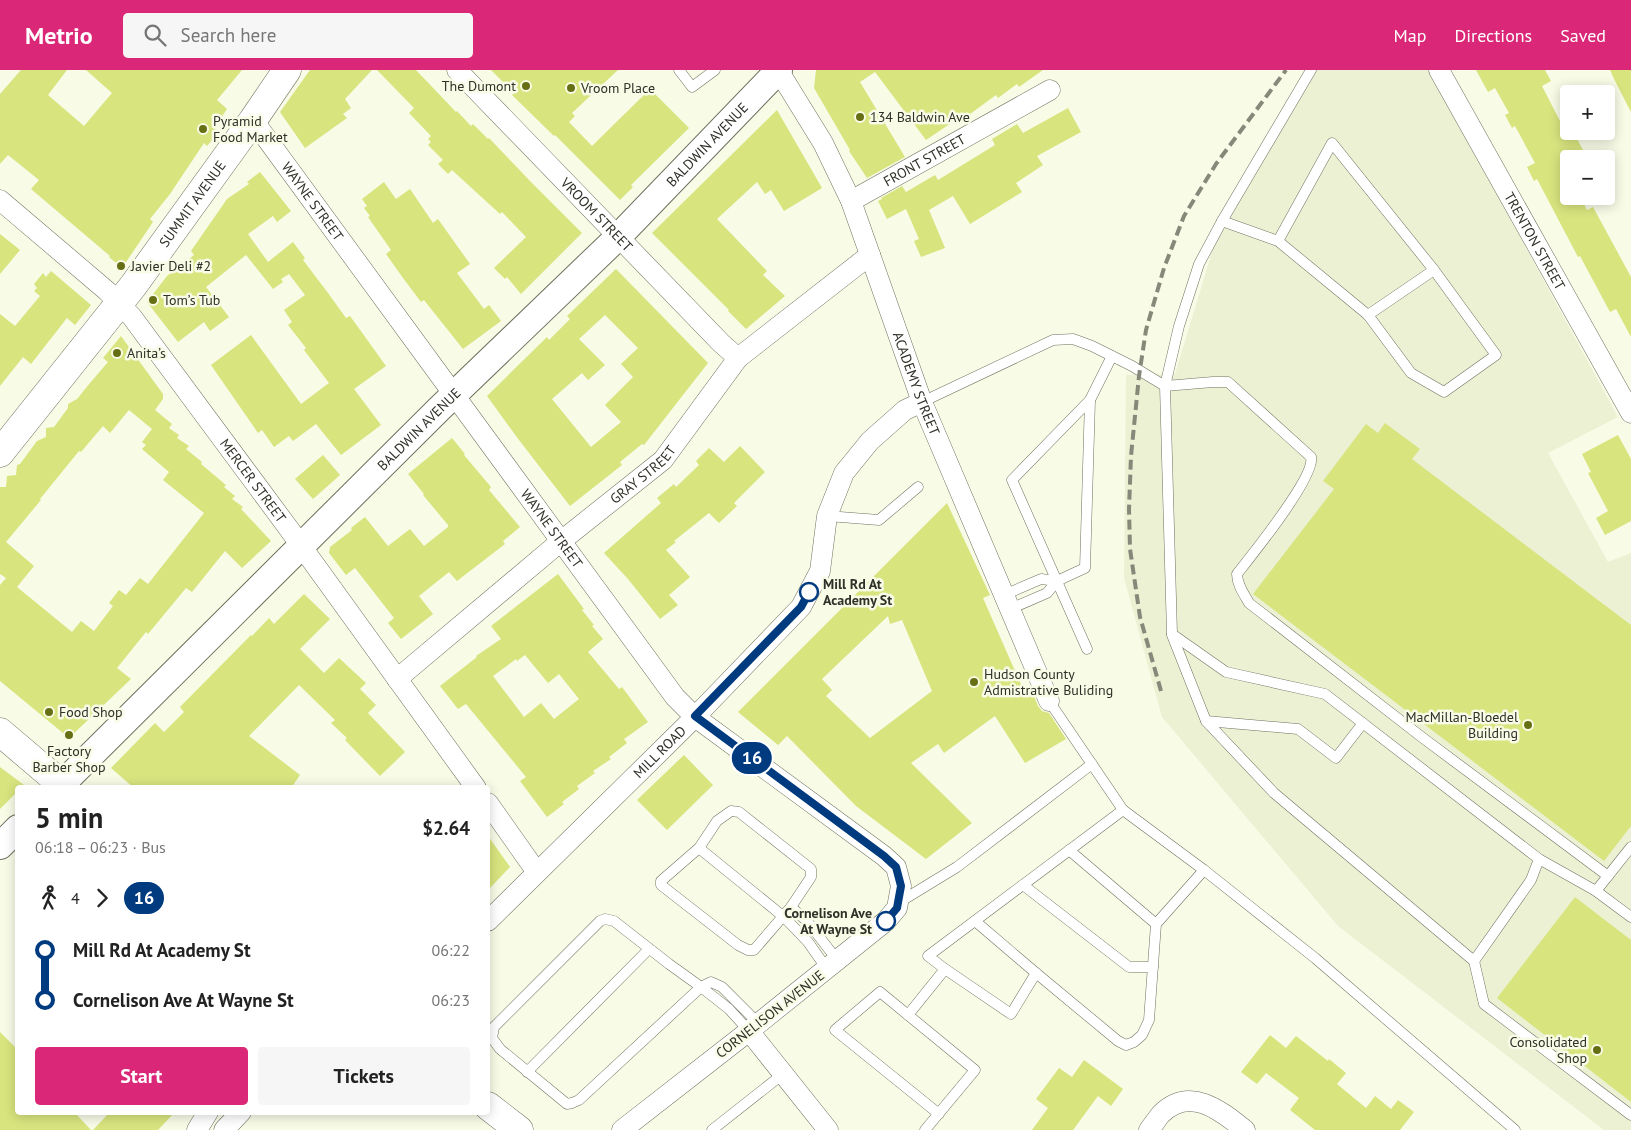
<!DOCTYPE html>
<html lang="en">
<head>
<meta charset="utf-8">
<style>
  :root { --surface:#fff; --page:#f6f6f6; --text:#222; --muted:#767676; --accent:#db2777 }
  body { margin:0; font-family:"PT Sans",sans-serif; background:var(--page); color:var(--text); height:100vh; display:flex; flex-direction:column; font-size:19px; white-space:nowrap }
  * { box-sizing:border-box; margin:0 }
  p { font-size:16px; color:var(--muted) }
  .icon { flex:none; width:28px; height:28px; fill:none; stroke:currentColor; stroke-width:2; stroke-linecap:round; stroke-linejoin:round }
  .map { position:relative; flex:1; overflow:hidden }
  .panel { position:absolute; left:15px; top:715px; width:475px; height:330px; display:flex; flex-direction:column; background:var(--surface); border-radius:5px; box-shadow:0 2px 12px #0003 }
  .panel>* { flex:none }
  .badge { padding:0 10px; border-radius:16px; font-size:18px; line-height:32px }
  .buttons { position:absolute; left:1560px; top:15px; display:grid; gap:10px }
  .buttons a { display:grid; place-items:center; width:55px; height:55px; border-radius:5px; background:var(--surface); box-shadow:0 2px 12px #0003; font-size:25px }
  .map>.badge { position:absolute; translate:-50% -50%; box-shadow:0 0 0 2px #fff }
  .legs { display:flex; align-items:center; gap:8px; height:55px; padding:0 20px; font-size:16px }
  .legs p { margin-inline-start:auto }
  .summary { display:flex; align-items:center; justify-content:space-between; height:85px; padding:0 20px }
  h1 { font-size:28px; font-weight:700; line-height:38px }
  .primary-button { display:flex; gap:10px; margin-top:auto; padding:10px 20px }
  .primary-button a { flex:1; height:58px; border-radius:5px; background:var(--accent); color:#fff; font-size:20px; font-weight:700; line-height:58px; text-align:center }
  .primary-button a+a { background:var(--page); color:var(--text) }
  ul { padding:0 20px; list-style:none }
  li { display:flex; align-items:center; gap:18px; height:50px; font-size:19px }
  li i { display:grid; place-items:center; width:8px; height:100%; margin:0 6px; background:currentColor }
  li i::after { content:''; width:12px; height:12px; margin:-6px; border:4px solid; border-radius:50%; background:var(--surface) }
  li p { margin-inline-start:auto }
  li:first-child i { background:linear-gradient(#0000 50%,currentColor 0) }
  li:last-child i { background:linear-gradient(currentColor 50%,#0000 0) }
  header { display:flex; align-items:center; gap:30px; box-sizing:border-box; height:70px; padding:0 25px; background:var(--accent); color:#fff }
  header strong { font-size:24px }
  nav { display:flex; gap:28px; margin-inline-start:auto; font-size:18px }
  .search { width:350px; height:45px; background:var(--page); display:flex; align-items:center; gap:12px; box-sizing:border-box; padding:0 18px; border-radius:5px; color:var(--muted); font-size:19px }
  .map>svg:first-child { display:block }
</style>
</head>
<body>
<header>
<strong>Metrio</strong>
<div class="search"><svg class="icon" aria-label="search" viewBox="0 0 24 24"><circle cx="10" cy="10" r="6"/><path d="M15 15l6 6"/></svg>Search here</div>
<nav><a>Map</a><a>Directions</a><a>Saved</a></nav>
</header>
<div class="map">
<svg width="1631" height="1060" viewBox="0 0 1631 1060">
  <rect width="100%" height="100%" fill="#f8fbe6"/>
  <polygon fill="#ecf1d4" points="1313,0 1429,0 1618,347 1548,383 1608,492 1631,483 1631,1060 1604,1060 1338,856 1162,647 1124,508 1126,305 1175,304 1215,172"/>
  <g fill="#d8e47e" fill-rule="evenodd">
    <polygon points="21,0 67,0 48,25 84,56 112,23 86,0 242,0 217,30 227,39 214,58 219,62 207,76 204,73 170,124 150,149 153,152 122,198 109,187 110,186 31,119 39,110 8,85 0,94 0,24"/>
    <polygon points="310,0 372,0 345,29 351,38 343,44 347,48 305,78 280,42"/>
    <polygon points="377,0 416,0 456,42 457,41 471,56 473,54 488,69 489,68 532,113 582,163 521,224 507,207 505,209 494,198 526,167 502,142 500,144 452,100 448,104 438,94 443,90 428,75 431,72 428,69 431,66 409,43 414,38"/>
    <polygon points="491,0 618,0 572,43 575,46 569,52 592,76 650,19 689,58 631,115 633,117 620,130 555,65 554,66 512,25 514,23"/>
    <polygon points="816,0 1043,0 1019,17 1017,14 998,28 996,25 962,50 960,47 926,70 875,2 860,12 905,87 867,108 849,81 850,80 814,18"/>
    <polygon points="1476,0 1545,0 1551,11 1542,16 1562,55 1569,52 1569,61 1573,61 1585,84 1576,89 1569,89 1569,126 1580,126 1587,140 1593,137 1631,207 1631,267 1616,239 1610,242 1580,186 1578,187 1537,109 1534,111 1527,97 1535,93 1515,56 1512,58 1505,45 1509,43 1495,18 1488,22"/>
    <polygon points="1610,0 1631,0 1631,42 1615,11"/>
    <polygon points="1068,38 1081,62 1037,86 1043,95 1016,113 1022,122 970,154 953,126 929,140 945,178 921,187 914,171 919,169 906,139 887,149 878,131 882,129 881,128 902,116 906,122 935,105 938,110 995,75 992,69 1017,54 1023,63"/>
    <polygon points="777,40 822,118 784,141 771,120 765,124 757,112 717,149 767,201 763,205 785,226 746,259 728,241 729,240 652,163"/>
    <polygon points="260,102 291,141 277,152 273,146 248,164 268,192 293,172 305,188 303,190 328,223 346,248 350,246 386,296 354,319 381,355 341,385 316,354 293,371 289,366 274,377 262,360 258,363 211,295 251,265 301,334 329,313 304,280 306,278 288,255 292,252 284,240 305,225 289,204 281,209 283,212 273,219 246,185 206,217 229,247 210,261 204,252 178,272 147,232 167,206 194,185 191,181 227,129 249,114 247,112"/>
    <polygon points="384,112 396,129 410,119 433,153 438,149 470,194 457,203 484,239 489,235 501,251 463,279 424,230 421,232 403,208 386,184 391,180 368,147 370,146 364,138 367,136 362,129"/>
    <polygon points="0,164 20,180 0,204"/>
    <path d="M616,199l92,94 -64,82 -2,-1 -22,18 2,3 -52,41 -51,-66 -32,-44 60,-59 2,3 21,-21 -3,-3zM605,245l33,33 -17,16 12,13 -28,28 16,17 -30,25 -39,-48 30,-26 6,7 17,-15 -26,-26z"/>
    <polygon points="51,201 91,235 75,255 67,248 31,294 23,287 0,316 0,244 15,256 40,226 34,221 37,218 34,214 43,203 46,207"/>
    <path d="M121,266l42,58v5l-8,11 17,14 -3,4 10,7 -2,3 12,8 -3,3 16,13 -1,2 25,21 -2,2 11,9 -3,3 11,8 -2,2 30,32 -29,27 -17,-17 -33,41 -6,-4 -38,46 -2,-2 -29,36 14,11 -62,59 -69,-57v-96l6,-7 -6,-4v-87h6l1,-11 9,-1 1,-10 3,-1 17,-23 9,-4v-9l8,-1 14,-19v-4l9,-5 13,-16 18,-21 -5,-4zM129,340l23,19 -10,13 4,3 -4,4 27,23 -6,8 41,33 -56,71 -8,-6 -14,17 -7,-5 -10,13 4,3 -19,25 -13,-10 -9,11 -55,-45 17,-21 -28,-24 35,-42 -1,-1 39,-48 2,1 22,-26 7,7z"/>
    <polygon points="1385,353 1420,379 1412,389 1631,555 1631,756 1604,791 1253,524 1334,419 1323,411 1366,354 1378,363"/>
    <polygon points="1618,365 1631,389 1631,451 1605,465 1596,448 1608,441 1588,403 1591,402 1582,384"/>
    <polygon points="452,368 465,384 464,385 491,417 489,420 520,457 503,471 505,474 457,511 449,502 419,526 433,544 401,569 388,553 394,548 355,498 346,505 329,483 330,477 352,460 351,458 365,447 388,476 410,459 424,476 448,457 448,455 423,425 424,424 408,404"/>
    <polygon points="740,376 765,402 734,433 737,436 719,453 709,443 674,471 676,472 666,480 690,507 669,525 678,535 660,549 628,509 604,483 661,433 657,428 674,414 676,417 699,395 696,391 709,378 724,392"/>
    <polygon points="323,385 340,405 313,429 295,409"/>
    <path d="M947,433l43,92 -7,3 40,91 7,-3 8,20 4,5 7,2 17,26 -41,24 -30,-47 -51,37 -6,-9 -27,19 61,60 -46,36 -70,-53 -69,-70 -9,9 -40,-33zM888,546l2,8 12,-4 30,71 -62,47 -44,-42 6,-6 -10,-11z"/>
    <path d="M558,504l26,35 -2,1 12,15 -2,1 11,13 -15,13 31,37 3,-2 26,35 -24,17 3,4 -18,14 2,2 -18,12 2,2 -18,13 2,3 -17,13 2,2 -17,13 -27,-36 6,-4 -60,-73 -8,5 -18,-23 37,-29 -1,-1 25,-17 -10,-13zM525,585l23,28 11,-9 20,25 -25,20 -13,-16 -17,14 -31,-41 23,-17 1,2z"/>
    <polygon points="304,524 330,549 300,579 324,603 339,588 353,601 366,613 360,619 376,635 368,643 405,682 380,706 345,670 347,668 331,653 335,650 299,615 249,666 300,705 291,718 134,718 111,698 155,653 164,662 184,642 180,637 251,565 252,566 269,548 274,554"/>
    <polygon points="684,685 713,715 667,760 637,730"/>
    <polygon points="0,697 24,715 21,718 18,718 18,721 0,739"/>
    <polygon points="488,766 510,797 488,820"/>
    <polygon points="1575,827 1631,870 1631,1032 1497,928"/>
    <polygon points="0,962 18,980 18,1042 74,1042 91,1060 0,1060"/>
    <polygon points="1270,965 1286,978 1296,966 1328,991 1329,989 1346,1003 1337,1014 1366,1038 1375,1026 1391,1039 1398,1030 1414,1042 1400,1060 1315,1060 1290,1040 1299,1028 1266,1003 1257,1014 1241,1002"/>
    <polygon points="1084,990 1123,1019 1111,1036 1098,1026 1073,1060 1032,1060 1048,1038 1036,1029 1059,998 1072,1007"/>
    <polygon points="110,1042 175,1042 158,1060 93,1060"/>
  </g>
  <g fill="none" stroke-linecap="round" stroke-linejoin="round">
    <defs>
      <g id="service">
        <polyline points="679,0 692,17 715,0"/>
        <polyline points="1222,151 1311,0"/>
        <path d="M1278,171l54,-98 102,127 62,85 -52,37 -33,-19 -43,-58 -90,-74 -56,-20 -23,43 -20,62 -14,60 48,-4h15l83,75c5,19 -60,99 -74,117 0,11 7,20 12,29l174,135 185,138"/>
        <polyline points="1368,245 1434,200"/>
        <polyline points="922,332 1053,270 1073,269 1092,276 1132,296 1165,316 1172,564 1226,602 1325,624 1539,789 1531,810 1474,891"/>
        <polyline points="827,446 879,450 918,417"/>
        <polyline points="1004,525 1041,509 1057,511"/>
        <polyline points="1010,539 1047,523 1057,511 1085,498 1090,330"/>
        <polyline points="1172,565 1206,651"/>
        <polyline points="1087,579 1012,410 1090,330 1112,286"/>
        <polyline points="1363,653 1336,688 1298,659 1206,651 1274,723 1474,891 1484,934 1631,1045"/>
        <polyline points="1123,740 1204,800 1315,888 1515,1060"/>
        <polyline points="699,778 661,811 661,815 738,875 748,880 754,880 791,837 811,807 811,799 739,742 731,741 717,751 699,778 784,847 808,872 827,899"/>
        <polyline points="1069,780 1156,854"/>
        <polyline points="1539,789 1596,821 1631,777"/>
        <polyline points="1023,815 1129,897 1153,897"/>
        <polyline points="1596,821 1631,847"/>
        <polyline points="898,833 957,797 1092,694"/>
        <polyline points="791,837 807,851 838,891"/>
        <polygon points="605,849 614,851 669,894 701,917 579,1030 572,1033 567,1034 500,979 492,968 494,957 600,851"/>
        <polyline points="945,899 1011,944 1036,903 975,851"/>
        <polyline points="1036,903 1118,971 1126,975 1134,972 1142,965 1149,950 1156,854 1204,800"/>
        <polyline points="908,945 945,899 928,886 1123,740 1049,631"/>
        <polyline points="749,961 729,939 701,917 711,912 722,917 759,954"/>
        <polyline points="527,1002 649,879"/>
        <polyline points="712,1060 783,1004"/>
        <polyline points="925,1060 975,1000 880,922 835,960 939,1044"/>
      </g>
      <g id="minor">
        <path id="s1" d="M457,0l264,273 17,15"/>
        <path id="s2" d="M778,0l45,73 28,58 71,201 127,299"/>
        <path id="s3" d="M1439,0l192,343"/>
        <path id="s4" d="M253,50l422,577 20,20 189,139 12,11 5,19 -4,22 -11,13 -137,110 -127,99"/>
        <path id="s5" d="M0,130l107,91 25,26 157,212 187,259"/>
        <path id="s6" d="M851,131l199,-111"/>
        <path id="s7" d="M397,609l163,-137 103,-82 75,-102 132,-103"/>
        <polyline points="488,733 536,801"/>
        <path id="s8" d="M488,851l207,-204 106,-110 19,-36 7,-55 17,-43 26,-32 35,-31 17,-8"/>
        <polyline points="749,961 828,1060"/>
        <polyline points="197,1060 208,1042"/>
        <polyline points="224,1060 241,1042"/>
        <path d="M1149,1060c4,-5 8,-11 12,-16 29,-29 60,-3 84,16"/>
      </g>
      <g id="tertiary">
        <path id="s9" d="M58,718l381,-379 180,-173 160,-166"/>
        <polyline points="0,776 18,758"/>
      </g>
      <g id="secondary">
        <path id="s10" d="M0,383l133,-167 120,-166 34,-50"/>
        <polyline points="0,662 66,718"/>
        <polyline points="488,1036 519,1060"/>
      </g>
    </defs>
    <use href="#service" stroke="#6e715f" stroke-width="11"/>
    <use href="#minor" stroke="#6e715f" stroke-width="21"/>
    <use href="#tertiary" stroke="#6e715f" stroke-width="28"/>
    <use href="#secondary" stroke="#6e715f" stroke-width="29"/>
    <use href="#service" stroke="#fff" stroke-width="10"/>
    <use href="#minor" stroke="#fff" stroke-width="20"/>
    <use href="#tertiary" stroke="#fff" stroke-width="26"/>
    <use href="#secondary" stroke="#fff" stroke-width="28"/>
    <polyline stroke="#86887a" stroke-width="4" stroke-dasharray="10 5" stroke-linecap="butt" points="1161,621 1140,547 1130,479 1129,439 1131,386 1139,306 1146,260 1164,198 1184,146 1216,94 1286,0"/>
  </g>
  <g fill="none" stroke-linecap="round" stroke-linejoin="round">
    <defs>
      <polyline id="line-1" points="809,522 801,537 695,646 884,786 896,797 901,816 897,838 886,851"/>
    </defs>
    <use href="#line-1" stroke="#fff" stroke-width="11"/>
    <use href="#line-1" stroke="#003b80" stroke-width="8"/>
  </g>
  <g fill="#676f15" stroke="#f8fbe6" stroke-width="2">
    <circle cx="526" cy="16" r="5"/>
    <circle cx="571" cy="18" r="5"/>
    <circle cx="860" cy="47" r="5"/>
    <circle cx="203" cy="59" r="5"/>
    <circle cx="121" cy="196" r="5"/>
    <circle cx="153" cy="230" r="5"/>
    <circle cx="117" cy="283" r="5"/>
    <circle cx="974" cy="612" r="5"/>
    <circle cx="49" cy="642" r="5"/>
    <circle cx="1528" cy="655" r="5"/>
    <circle cx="69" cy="665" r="5"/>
    <circle cx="1597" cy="980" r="5"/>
  </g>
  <g fill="#fff" stroke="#003b80" stroke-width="2.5">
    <circle cx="809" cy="522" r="9"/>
    <circle cx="886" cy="851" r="9"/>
  </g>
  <g text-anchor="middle" stroke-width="5" stroke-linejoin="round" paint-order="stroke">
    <g font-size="14" fill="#2f3028" stroke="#f8fbe6" text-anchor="start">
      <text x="516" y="21" text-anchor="end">The Dumont</text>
      <text x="581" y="23">Vroom Place</text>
      <text x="870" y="52">134 Baldwin Ave</text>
      <text x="213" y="56">Pyramid<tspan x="213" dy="16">Food Market</tspan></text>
      <text x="131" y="201">Javier Deli #2</text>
      <text x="163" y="235">Tom’s Tub</text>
      <text x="127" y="288">Anita’s</text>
      <text x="984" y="609">Hudson County<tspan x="984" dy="16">Admistrative Buliding</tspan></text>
      <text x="59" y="647">Food Shop</text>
      <text x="1518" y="652" text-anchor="end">MacMillan-Bloedel<tspan x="1518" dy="16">Building</tspan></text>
      <text x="69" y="686" text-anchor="middle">Factory<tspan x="69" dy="16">Barber Shop</tspan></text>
      <text x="1587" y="977" text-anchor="end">Consolidated<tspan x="1587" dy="16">Shop</tspan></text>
    </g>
    <g font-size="14" fill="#2f3028" stroke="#f8fbe6">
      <text dy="5" stroke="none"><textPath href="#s9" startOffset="914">BALDWIN AVENUE</textPath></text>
      <text dy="5" stroke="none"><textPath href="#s6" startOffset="84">FRONT STREET</textPath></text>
      <text dy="5" stroke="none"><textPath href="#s4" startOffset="101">WAYNE STREET</textPath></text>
      <text dy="5" stroke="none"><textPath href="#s10" startOffset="315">SUMMIT AVENUE</textPath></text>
      <text dy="5" stroke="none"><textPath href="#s1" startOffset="201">VROOM STREET</textPath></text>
      <text dy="5" stroke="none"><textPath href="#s3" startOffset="196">TRENTON STREET</textPath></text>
      <text dy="5" stroke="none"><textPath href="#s2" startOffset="344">ACADEMY STREET</textPath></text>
      <text dy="5" stroke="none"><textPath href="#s9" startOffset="509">BALDWIN AVENUE</textPath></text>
      <text dy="5" stroke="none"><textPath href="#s7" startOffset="320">GRAY STREET</textPath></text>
      <text dy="5" stroke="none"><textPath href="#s5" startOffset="380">MERCER STREET</textPath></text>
      <text dy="5" stroke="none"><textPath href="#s4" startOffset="506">WAYNE STREET</textPath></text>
      <text dy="5" stroke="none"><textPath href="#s8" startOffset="241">MILL ROAD</textPath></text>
      <text transform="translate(770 944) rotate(-38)" y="5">CORNELISON AVENUE</text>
    </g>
    <g font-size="14" font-weight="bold" fill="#2f3028" stroke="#f8fbe6" text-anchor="start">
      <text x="823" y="519">Mill Rd At<tspan x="823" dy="16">Academy St</tspan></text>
      <text x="872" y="848" text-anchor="end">Cornelison Ave<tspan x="872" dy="16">At Wayne St</tspan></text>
    </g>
  </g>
</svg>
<div class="buttons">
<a>+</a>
<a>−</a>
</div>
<b class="badge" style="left:752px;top:688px;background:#003b80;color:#fff">16</b>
<section class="panel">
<div class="summary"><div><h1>5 min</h1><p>06:18 – 06:23 · Bus</p></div><b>$2.64</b></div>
<div class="legs"><svg class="icon" aria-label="walk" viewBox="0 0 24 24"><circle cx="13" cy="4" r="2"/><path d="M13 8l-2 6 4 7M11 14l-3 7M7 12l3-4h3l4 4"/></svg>4<svg class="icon" aria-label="forward" viewBox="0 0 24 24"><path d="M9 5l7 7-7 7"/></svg><b class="badge" style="background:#003b80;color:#fff">16</b></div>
<ul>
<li><i style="color:#003b80"></i><b>Mill Rd At Academy St</b><p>06:22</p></li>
<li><i style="color:#003b80"></i><b>Cornelison Ave At Wayne St</b><p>06:23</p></li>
</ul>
<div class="primary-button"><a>Start</a><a>Tickets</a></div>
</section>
</div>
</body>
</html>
